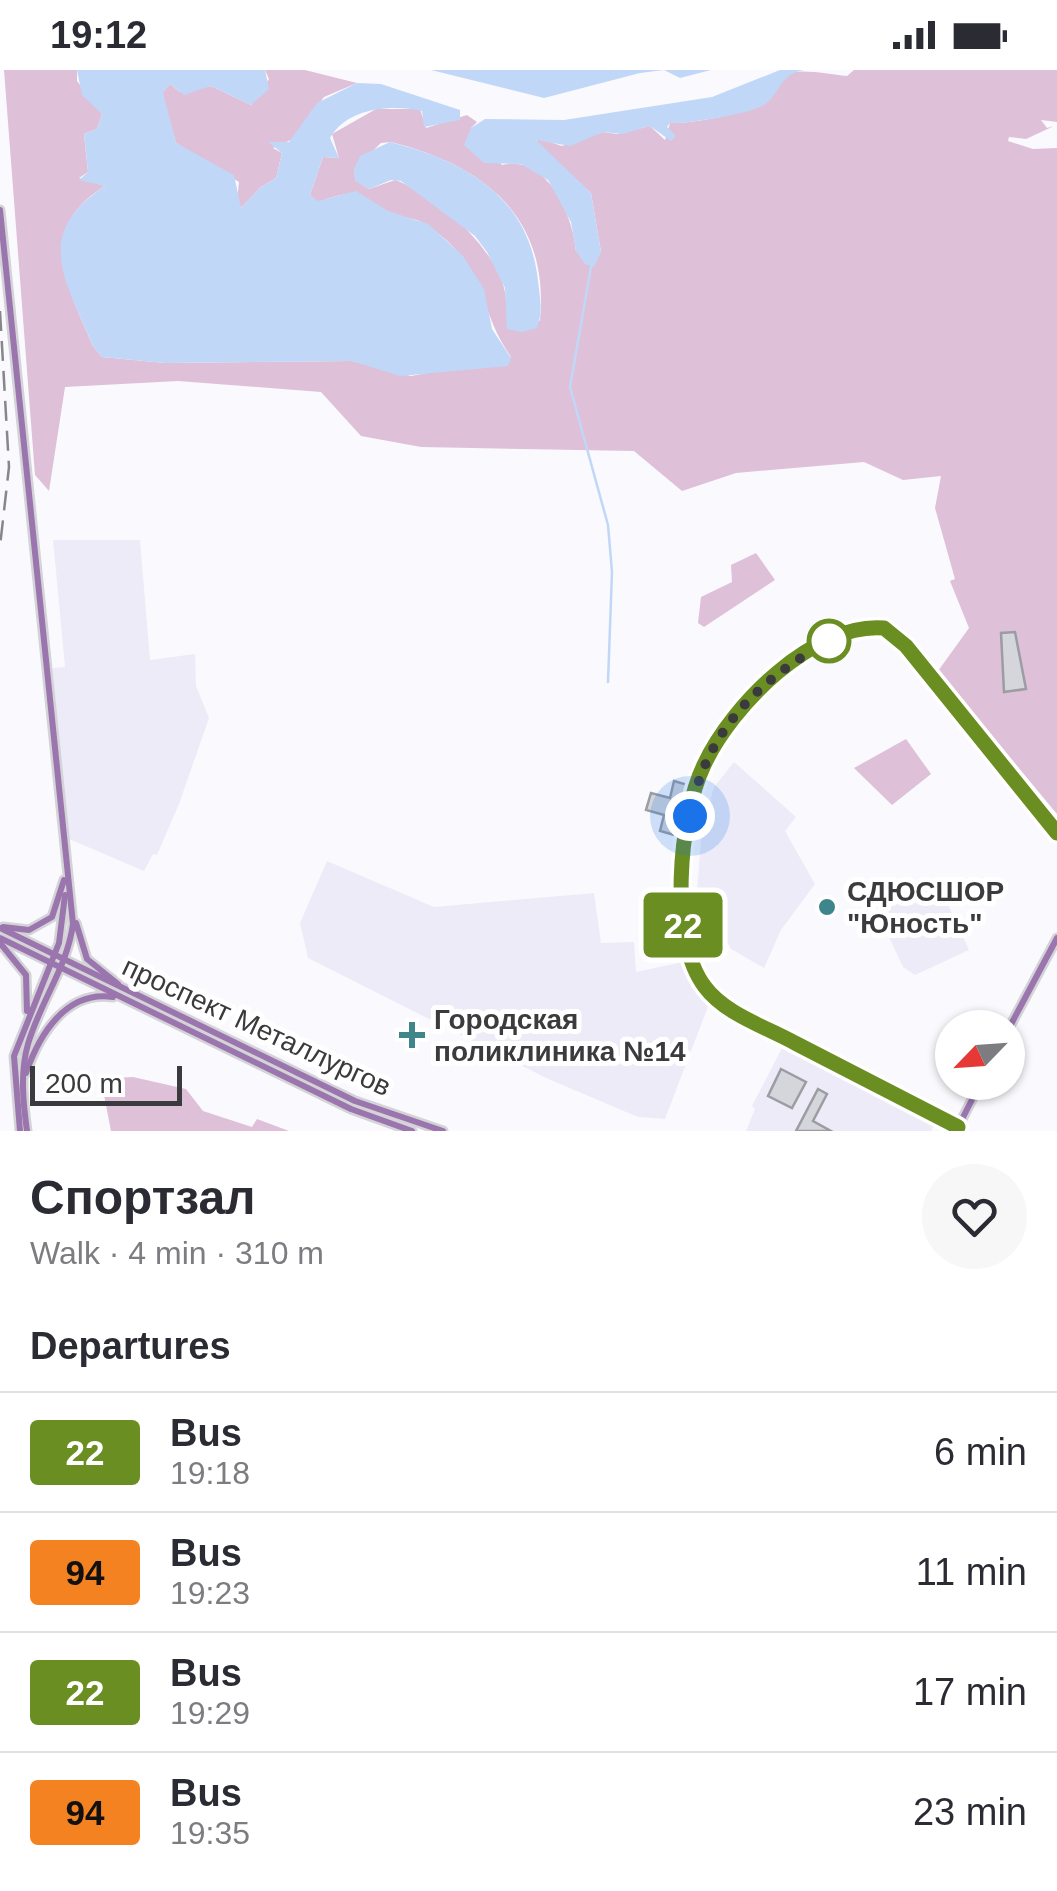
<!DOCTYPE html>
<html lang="en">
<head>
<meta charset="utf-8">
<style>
  :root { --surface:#fff; --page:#f7f7f7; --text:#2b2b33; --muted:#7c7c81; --line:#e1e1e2 }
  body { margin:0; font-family:Helvetica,sans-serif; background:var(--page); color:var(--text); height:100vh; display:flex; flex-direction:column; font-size:38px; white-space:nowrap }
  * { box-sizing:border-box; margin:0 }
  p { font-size:32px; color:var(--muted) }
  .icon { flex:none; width:55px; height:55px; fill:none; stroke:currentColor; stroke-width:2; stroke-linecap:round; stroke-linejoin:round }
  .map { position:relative; height:1061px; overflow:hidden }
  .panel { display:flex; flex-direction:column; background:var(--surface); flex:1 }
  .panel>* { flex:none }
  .badge { padding:0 20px; border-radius:8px; font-size:35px; line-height:65px }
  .needle { width:65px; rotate:245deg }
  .controls { position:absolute; left:935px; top:940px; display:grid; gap:20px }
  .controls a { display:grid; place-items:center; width:90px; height:90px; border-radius:50%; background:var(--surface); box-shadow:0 2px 8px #0004; font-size:50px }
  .scale { position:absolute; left:30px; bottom:25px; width:152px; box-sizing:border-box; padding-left:10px; border:5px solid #3b3a3c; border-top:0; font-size:28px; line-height:35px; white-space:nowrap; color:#3b3a3c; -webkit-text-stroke:8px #fff; paint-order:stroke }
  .you { position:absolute; width:50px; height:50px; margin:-25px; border:8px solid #fff; border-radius:50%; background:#1a73e8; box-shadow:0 0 0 15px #1a73e833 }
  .map>.badge { position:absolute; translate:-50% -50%; box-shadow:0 0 0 5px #fff }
  h2 { padding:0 30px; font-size:38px; line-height:90px }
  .round { display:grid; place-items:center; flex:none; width:105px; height:105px; border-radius:52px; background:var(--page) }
  .headline { display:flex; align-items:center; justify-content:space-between; height:170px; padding:0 30px }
  h1 { font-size:48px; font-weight:800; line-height:75px }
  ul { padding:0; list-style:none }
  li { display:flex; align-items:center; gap:30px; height:120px; padding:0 30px; border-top:2px solid var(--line) }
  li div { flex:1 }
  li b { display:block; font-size:38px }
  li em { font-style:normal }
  li .badge { min-width:110px; font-weight:700; text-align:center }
  .status { display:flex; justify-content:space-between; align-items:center; height:70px; padding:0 50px; background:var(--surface); direction:ltr }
  .status svg { height:28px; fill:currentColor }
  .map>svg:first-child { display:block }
</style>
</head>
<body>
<div class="status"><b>19:12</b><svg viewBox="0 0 49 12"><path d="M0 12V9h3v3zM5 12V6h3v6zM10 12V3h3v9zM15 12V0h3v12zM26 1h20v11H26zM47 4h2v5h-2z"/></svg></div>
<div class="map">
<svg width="1057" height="1061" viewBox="0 0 1057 1061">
  <rect width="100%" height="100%" fill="#faf9fe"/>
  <g fill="#eeebf8">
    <polygon points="53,470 140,470 150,590 195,584 196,616 209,648 179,734 157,785 153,784 144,801 69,769 52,598 65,597"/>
    <polygon points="734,692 796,747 785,761 815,814 781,860 764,898 731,879 720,859 699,865 696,834 702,759 714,717"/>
    <polygon points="327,791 434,837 594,823 601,873 634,872 636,902 683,892 709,934 665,1049 638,1047 546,1008 308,888 300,853"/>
    <polygon points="937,811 969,880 915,905 903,897 876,839"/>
    <polygon points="782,978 934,1055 931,1061 746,1061 755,1039 752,1036"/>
  </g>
  <g fill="#dec0d9" fill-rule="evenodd">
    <path d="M4,0h73v11l25,33 -5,15 -13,5 4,38 -9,6 26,8c-71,44 -38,99 -12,160l9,11 63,6 187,-2 59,15 100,-19c-36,-52 -21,-90 -86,-133 -10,-7 -25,-6 -36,-12 -32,-18 -33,-24 -71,-10l-8,-7 13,-38 16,1 -7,-24 44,-25h44l6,19 41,-13 10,7 -6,6 31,37c45,-11 71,50 74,86l25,1 -10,-59 -55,-51 2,-4 24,8 41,-14 14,2 33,-8 15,14 5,-17c19,1 84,-10 98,-23 10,-9 11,-23 25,-28 16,-2 38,2 54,4l7,-6h203v52l-16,-2 6,8 7,-2 -28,13 -17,-2 -1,4 25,8 24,-1v666l-119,-143 31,-43 -19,-47 5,-2 -20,-71 6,-32 -38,4 -39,-18 -128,11 -54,18 -48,-40 -213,-4 -60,-11 -40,-44 -143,-11 -113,6 -16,104 -14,-16zM391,72c92,23 159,74 149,179l-34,-21c-2,-46 -70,-106 -111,-120l-26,9 -13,-8 -2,-12 27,-26z"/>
    <polygon points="265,0 305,0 357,13 324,27 293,69 273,78 282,83 276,108 261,117 241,138 237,131 239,112 176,73 162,23 170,14 180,22 211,16 251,35 269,9"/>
    <polygon points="756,483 775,510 704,557 698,553 701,527 732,512 731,495"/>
    <polygon points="906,669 931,704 892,735 854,698"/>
    <polygon points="133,1007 186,1019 203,1041 252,1057 257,1049 289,1061 111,1061 104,1025 118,1024 117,1008"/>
  </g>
  <g fill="#c1d7f7">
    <path d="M77,0h188l4,19 -18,16 -40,-19 -27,9 -14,-11 -7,9 13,50 58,32 7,33 20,-21 15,-9 6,-25 -14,-11h21l28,-39 40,-20 24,1 79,26v10l-36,7 -2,-16c-31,-7 -75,-3 -92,27l9,20 -16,-1 -13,38 8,6 38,-10 32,20 40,13 35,32 21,33 8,40 19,29 -3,8 -108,10 -48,-15 -187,2 -63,-6 -9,-11c-27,-66 -62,-111 12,-160l-26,-6 9,-8 -4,-38 13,-5 5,-15 -20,-19z"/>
    <polygon points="431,0 711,0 680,8 664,0 640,3 544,28"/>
    <path d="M780,0h24c-25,4 -23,23 -40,35 -14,9 -78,19 -94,18l-3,4 9,9 -5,5 -21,-15 -27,8 -20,-2 -33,14 -34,-6 55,53 10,59 -7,15 -9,-3 -9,-13 -5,-29 -23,-42 -27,-16 -37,-1 -20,-18 7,-17 14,-9 79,1 148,-23z"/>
    <path d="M390,72c76,19 139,55 148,139 2,16 5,32 -1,47l-15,4 -15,-3 -2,-41 -18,-36 -12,-16 -74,-55 -10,-1 -22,9 -14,-8 -1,-12 6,-13z"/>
  </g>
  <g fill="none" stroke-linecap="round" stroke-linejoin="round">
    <polyline stroke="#c1d7f7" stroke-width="2.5" points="591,197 570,317 608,455 612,502 608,612"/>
  </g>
  <g fill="#d5d6db" stroke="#9c9da2" stroke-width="2.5">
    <polygon points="1015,562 1026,619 1004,622 1001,563"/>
    <polygon points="674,711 688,715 674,765 660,761 664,745 646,740 651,723 670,728"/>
    <polygon points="781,999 806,1012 792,1038 768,1026"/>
    <polygon points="818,1019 827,1024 813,1051 831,1061 796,1061"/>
  </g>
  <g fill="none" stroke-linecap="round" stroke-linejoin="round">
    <defs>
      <path id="minor" d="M958,1057l-220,-114c-21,-13 -37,-26 -47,-49 -19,-47 -9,-159 15,-204 26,-49 144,-179 201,-115l150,188"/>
      <g id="major">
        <path d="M0,140l73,714c-6,44 -33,78 -45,120 -8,28 -5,58 -1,87"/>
        <polyline points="76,853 87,889 118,914"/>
        <polyline points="3,857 29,860 52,847 64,810"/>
        <polyline points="0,858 355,1031 443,1061"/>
        <polyline points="0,868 351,1039 412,1061"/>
        <polyline points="0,873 26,905 27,941"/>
        <polyline points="1008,960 1057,868"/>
        <path d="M26,1003c13,-38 40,-83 87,-76"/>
        <polyline points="20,1061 14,986 59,873 65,825"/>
        <polyline points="956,1061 981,1012"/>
      </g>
    </defs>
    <use href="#minor" stroke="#d4d3d7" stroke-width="10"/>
    <use href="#major" stroke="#d4d3d7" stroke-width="11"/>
    <use href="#minor" stroke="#c6b2d2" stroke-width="5"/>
    <use href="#major" stroke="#9a75ae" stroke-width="6"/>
    <polyline stroke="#878689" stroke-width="2.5" stroke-dasharray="20 10" stroke-linecap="butt" points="0,241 9,397 0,476"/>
  </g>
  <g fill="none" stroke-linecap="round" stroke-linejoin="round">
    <defs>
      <path id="line" d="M956,1061l2,-4c-55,-28 -109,-56 -163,-84 -29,-16 -70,-29 -90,-56 -37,-48 -26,-170 -1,-222 27,-59 110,-143 180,-137l22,18 151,187"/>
    </defs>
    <use href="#line" stroke="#fff" stroke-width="22"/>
    <use href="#line" stroke="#6b8e23" stroke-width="15"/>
    <path stroke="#3b3a3c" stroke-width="10" stroke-dasharray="0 18" d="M690,746c15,-84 67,-135 139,-175"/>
  </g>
  <circle fill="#fff" stroke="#6b8e23" stroke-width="5" cx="829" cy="571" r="20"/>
  <g fill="#3e868c" stroke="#fff" stroke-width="4">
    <circle cx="827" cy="837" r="10"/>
    <path d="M407 950h10v10h10v10h-10v10h-10v-10h-10v-10h10z"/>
  </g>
  <g text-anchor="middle" stroke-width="10" stroke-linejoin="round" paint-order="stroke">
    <g font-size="28" font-weight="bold" fill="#3b3a3c" stroke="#fff" text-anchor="start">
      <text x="847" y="831">СДЮСШОР<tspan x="847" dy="32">"Юность"</tspan></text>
      <text x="434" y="959">Городская<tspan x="434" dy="32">поликлиника №14</tspan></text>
    </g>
    <g font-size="28" fill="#3b3a3c" stroke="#fff">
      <text transform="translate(257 956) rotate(25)" y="10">проспект Металлургов</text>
    </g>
  </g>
</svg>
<div class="controls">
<a><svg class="needle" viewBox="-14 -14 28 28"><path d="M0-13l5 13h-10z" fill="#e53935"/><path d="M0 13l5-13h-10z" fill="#7c7c81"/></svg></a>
</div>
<div class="scale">200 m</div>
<div class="you" style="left:690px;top:746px"></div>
<b class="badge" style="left:683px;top:855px;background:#6b8e23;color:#fff">22</b>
</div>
<section class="panel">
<div class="headline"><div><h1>Спортзал</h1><p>Walk · 4 min · 310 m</p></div><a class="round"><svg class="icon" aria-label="heart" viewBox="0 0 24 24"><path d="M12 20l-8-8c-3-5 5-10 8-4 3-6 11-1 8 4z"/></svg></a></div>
<h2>Departures</h2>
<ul>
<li><span class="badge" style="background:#6b8e23;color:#fff">22</span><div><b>Bus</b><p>19:18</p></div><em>6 min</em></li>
<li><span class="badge" style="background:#f58220;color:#111">94</span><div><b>Bus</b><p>19:23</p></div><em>11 min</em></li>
<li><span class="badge" style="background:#6b8e23;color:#fff">22</span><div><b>Bus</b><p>19:29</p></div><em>17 min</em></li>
<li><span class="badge" style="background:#f58220;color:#111">94</span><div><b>Bus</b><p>19:35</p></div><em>23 min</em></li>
</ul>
</section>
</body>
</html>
